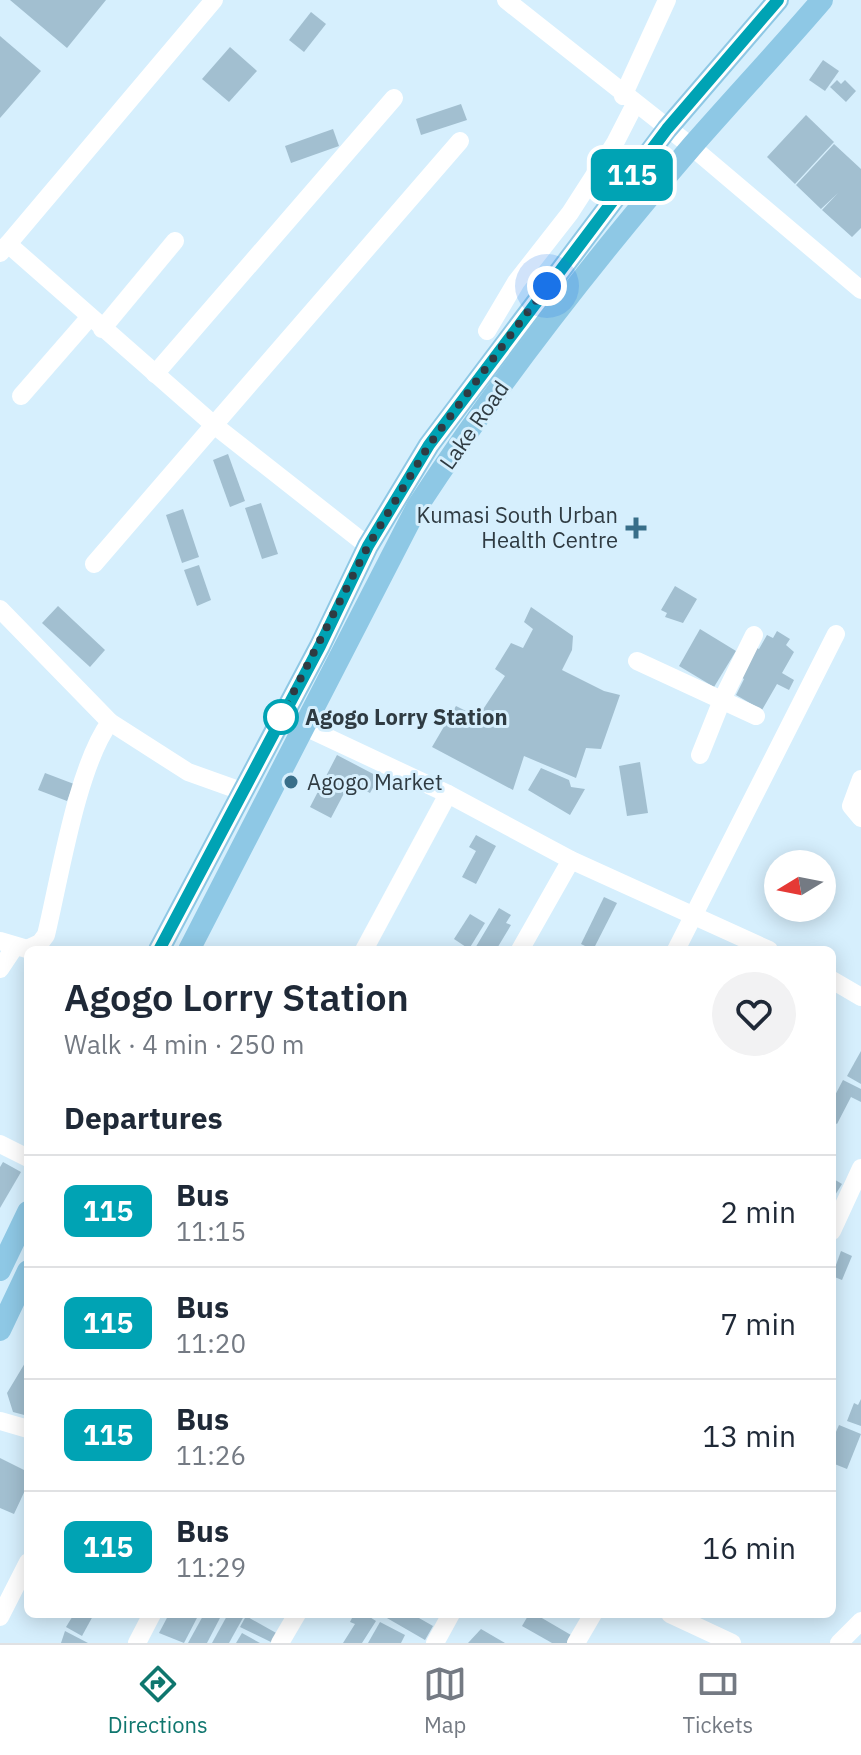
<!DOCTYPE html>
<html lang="en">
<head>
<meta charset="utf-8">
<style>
  :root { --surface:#fff; --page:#f2f2f3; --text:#1f2937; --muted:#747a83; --line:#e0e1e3; --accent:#0f766e }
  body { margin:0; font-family:"IBM Plex Sans",sans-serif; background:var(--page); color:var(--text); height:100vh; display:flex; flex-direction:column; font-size:30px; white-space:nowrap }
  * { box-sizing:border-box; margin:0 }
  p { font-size:26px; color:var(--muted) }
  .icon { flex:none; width:44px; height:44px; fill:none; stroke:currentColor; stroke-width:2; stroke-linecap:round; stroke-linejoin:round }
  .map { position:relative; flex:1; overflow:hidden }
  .drawer { position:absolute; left:24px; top:946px; width:812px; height:672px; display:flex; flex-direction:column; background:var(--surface); border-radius:12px; box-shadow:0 4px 20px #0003 }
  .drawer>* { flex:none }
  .badge { padding:0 16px; border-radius:12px; font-size:28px; line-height:52px }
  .needle { width:52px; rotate:260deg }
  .controls { position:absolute; left:764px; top:850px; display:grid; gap:16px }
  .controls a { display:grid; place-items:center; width:72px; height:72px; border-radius:50%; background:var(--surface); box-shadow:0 4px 20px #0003; font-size:40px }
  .you { position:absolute; width:40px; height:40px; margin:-20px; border:6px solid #fff; border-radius:50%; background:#1a73e8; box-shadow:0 0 0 12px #1a73e833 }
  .map>.badge { position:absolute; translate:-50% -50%; box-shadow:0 0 0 4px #fff }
  h2 { padding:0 40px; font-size:30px; line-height:72px }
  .round { display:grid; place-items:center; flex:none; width:84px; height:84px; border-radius:42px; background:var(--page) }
  .summary { display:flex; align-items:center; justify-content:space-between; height:136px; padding:0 40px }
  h1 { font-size:38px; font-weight:600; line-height:60px }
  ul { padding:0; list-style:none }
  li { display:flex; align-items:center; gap:24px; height:112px; padding:0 40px; border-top:2px solid var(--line) }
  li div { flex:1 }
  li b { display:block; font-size:30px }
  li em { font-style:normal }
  li .badge { min-width:88px; font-weight:700; text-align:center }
  .dock { display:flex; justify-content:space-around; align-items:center; height:112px; border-top:2px solid var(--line); background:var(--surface); font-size:22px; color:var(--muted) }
  .dock a { display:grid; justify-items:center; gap:4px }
  .dock .on { color:var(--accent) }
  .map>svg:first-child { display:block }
</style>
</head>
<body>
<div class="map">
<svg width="861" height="1643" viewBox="0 0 861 1643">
  <rect width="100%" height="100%" fill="#d6effd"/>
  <g fill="#a2bfd0">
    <polygon points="10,0 106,0 67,48"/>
    <polygon points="311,12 326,24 304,52 289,40"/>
    <polygon points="0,36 41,71 0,118"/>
    <polygon points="230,47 257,71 229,102 202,79"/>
    <polygon points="823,60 839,71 825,91 809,80"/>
    <polygon points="837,80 841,84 845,80 856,91 846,102 830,87"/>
    <polygon points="461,104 467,120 421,135 416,119"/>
    <polygon points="806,115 834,142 795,184 767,157"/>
    <polygon points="333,129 339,146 291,163 285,146"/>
    <polygon points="834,144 861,169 861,228 852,237 822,210 838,193 821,209 796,185"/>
    <polygon points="228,454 245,501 230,507 213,460"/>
    <polygon points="261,503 278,554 262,559 245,508"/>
    <polygon points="183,509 199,557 182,563 166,515"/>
    <polygon points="199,565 211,600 197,606 184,570"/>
    <polygon points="675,586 697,599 683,623 665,617 667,613 661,610"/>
    <polygon points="58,606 105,650 90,667 42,623"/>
    <polygon points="531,607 573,636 572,650 562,670 604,691 620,695 601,749 586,748 576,778 524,756 513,790 432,747 456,706 478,717 505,676 495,669 511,643 523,648 533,629 524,622"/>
    <polygon points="700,629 736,651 714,687 679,666"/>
    <polygon points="777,631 790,639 786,645 794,652 782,673 794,680 789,690 777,684 762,710 736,695 744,679 737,675 753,646 759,649 767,635 773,638"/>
    <polygon points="337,755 379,777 370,793 350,782 331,818 310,807"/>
    <polygon points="640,762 648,813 627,816 619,766"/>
    <polygon points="541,768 569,780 571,787 585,789 570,815 528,790"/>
    <polygon points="45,773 74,784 67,801 38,790"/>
    <polygon points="476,835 496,846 476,884 462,877 476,851 469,847"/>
    <polygon points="604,897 617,903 593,950 581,944"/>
    <polygon points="499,908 511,915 506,923 511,925 496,950 474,950"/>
    <polygon points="470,914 485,923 469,949 454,939"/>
    <polygon points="861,1051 861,1084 847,1076"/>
    <polygon points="843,1080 861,1089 861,1102 851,1097 837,1124 832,1121 832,1101"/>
    <polygon points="3,1162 21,1172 0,1208 0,1167"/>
    <polygon points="832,1178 842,1184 832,1200"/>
    <polygon points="841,1251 852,1256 842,1280 832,1276"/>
    <polygon points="28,1358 26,1398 28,1416 13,1412 7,1393"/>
    <polygon points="861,1399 861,1426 847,1421 854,1403 858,1405"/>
    <polygon points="839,1425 861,1434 847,1469 832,1463 832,1441"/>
    <polygon points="0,1458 28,1472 28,1484 14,1514 0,1508"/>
    <polygon points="74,1614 94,1614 82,1636 66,1627"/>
    <polygon points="169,1614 199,1614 184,1643 159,1633"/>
    <polygon points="204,1614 221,1616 207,1643 188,1643"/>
    <polygon points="228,1614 244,1616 229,1643 212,1643"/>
    <polygon points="354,1614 365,1614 376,1621 362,1643 343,1643 355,1624 350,1622"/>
    <polygon points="380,1614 404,1614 407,1617 412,1614 433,1626 425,1640"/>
    <polygon points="529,1614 535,1614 571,1635 573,1643 552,1643 522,1626"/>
    <polygon points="246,1616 278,1634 273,1643 240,1627"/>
    <polygon points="380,1622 405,1635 401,1643 368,1643"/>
    <polygon points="481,1629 505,1643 468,1643"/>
    <polygon points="65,1631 88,1643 61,1643"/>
    <polygon points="242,1633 260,1643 236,1643"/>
  </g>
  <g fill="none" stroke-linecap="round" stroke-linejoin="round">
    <g stroke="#fff" stroke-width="18">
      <polyline points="506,0 692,147 861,290"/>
      <polyline points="623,96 667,0"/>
      <polyline points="8,244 214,0"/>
      <polyline points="0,253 8,244 214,425 460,141"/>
      <polyline points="102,329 175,241"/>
      <polyline points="487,331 516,282 570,213 615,143 635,104"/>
      <polyline points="155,374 394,98"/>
      <polyline points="21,396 89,318"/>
      <polyline points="94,564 214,425 368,546"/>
      <polyline points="0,609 110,722 188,772 244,792"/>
      <polyline points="637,661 756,716"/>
      <polyline points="303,726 448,794 571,860 769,950"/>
      <polyline points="700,755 722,700 754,635"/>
      <polyline points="861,779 851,806 861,818"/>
      <path d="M0,941l27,8 13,-6 6,-8c14,-58 31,-168 64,-213"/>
      <polyline points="364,950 448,794"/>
      <polyline points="520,950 571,860"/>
      <polyline points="676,950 836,634"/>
      <polyline points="0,969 14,948"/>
      <polyline points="832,980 861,997"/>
      <polyline points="0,1144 28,1158"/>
      <polyline points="832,1231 861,1168"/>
      <polyline points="0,1421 28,1429"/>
      <polyline points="670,1614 732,1643"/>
      <polyline points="0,1617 28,1562"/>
      <polyline points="137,1643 152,1614"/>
      <polyline points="280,1643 297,1614"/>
      <polyline points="435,1643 451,1614"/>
      <polyline points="576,1643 593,1614"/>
      <polyline points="839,1643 861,1621"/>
    </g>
    <g stroke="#8ec8e5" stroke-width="22">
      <polyline points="159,950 320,646 368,546 429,445 667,129 778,0"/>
      <path d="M189,950l228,-443c83,-127 177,-247 276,-362 43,-49 87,-96 129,-145"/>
      <polyline points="0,1270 28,1212"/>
      <polyline points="0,1330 28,1271"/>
    </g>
  </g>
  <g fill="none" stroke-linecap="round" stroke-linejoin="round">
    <defs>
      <polyline id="line" points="159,950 320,646 368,546 429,445 667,129 778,0"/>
    </defs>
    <use href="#line" stroke="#fff" stroke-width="18"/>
    <use href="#line" stroke="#00a3b4" stroke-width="12"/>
    <polyline stroke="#2f3b42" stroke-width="8" stroke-dasharray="0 14.4" points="281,717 368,546 429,445 547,286"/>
  </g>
  <g fill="#386e89" stroke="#d6effd" stroke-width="3">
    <path d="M632 516h8v8h8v8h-8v8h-8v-8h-8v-8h8z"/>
    <circle cx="291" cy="782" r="8"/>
  </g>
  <circle fill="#fff" stroke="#00a3b4" stroke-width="4" cx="281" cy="717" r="16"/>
  <g text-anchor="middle" stroke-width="6" stroke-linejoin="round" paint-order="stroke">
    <g font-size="22" fill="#2f3b42" stroke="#d6effd">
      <text transform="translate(474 425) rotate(-55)" y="8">Lake Road</text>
    </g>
    <g font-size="22" fill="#2f3b42" stroke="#d6effd" text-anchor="end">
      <text x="618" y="523">Kumasi South Urban<tspan x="618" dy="25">Health Centre</tspan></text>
      <text x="307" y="790" text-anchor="start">Agogo Market</text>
    </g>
    <g font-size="22" font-weight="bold" fill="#2f3b42" stroke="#d6effd" text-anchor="start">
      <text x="305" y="725">Agogo Lorry Station</text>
    </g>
  </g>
</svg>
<div class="controls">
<a><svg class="needle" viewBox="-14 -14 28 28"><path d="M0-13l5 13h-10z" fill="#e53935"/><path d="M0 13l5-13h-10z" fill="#747a83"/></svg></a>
</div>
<div class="you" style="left:547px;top:286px"></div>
<b class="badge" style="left:632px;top:175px;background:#00a3b4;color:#fff">115</b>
<section class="drawer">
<div class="summary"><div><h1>Agogo Lorry Station</h1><p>Walk · 4 min · 250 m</p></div><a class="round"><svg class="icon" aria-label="heart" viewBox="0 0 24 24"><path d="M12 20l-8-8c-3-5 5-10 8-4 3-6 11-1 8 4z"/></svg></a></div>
<h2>Departures</h2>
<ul>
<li><span class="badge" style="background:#00a3b4;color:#fff">115</span><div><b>Bus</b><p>11:15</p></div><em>2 min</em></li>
<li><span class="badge" style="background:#00a3b4;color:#fff">115</span><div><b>Bus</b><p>11:20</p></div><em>7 min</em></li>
<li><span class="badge" style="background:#00a3b4;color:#fff">115</span><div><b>Bus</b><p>11:26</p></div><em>13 min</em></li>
<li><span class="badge" style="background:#00a3b4;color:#fff">115</span><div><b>Bus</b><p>11:29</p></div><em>16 min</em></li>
</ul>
</section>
</div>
<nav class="dock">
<a class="on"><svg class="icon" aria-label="directions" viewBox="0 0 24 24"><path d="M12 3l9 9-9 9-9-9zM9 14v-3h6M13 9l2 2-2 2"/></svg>Directions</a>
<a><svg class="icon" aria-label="map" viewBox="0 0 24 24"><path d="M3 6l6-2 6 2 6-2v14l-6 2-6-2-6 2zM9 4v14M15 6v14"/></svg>Map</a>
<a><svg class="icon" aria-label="tickets" viewBox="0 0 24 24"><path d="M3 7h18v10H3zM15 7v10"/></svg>Tickets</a>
</nav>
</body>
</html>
